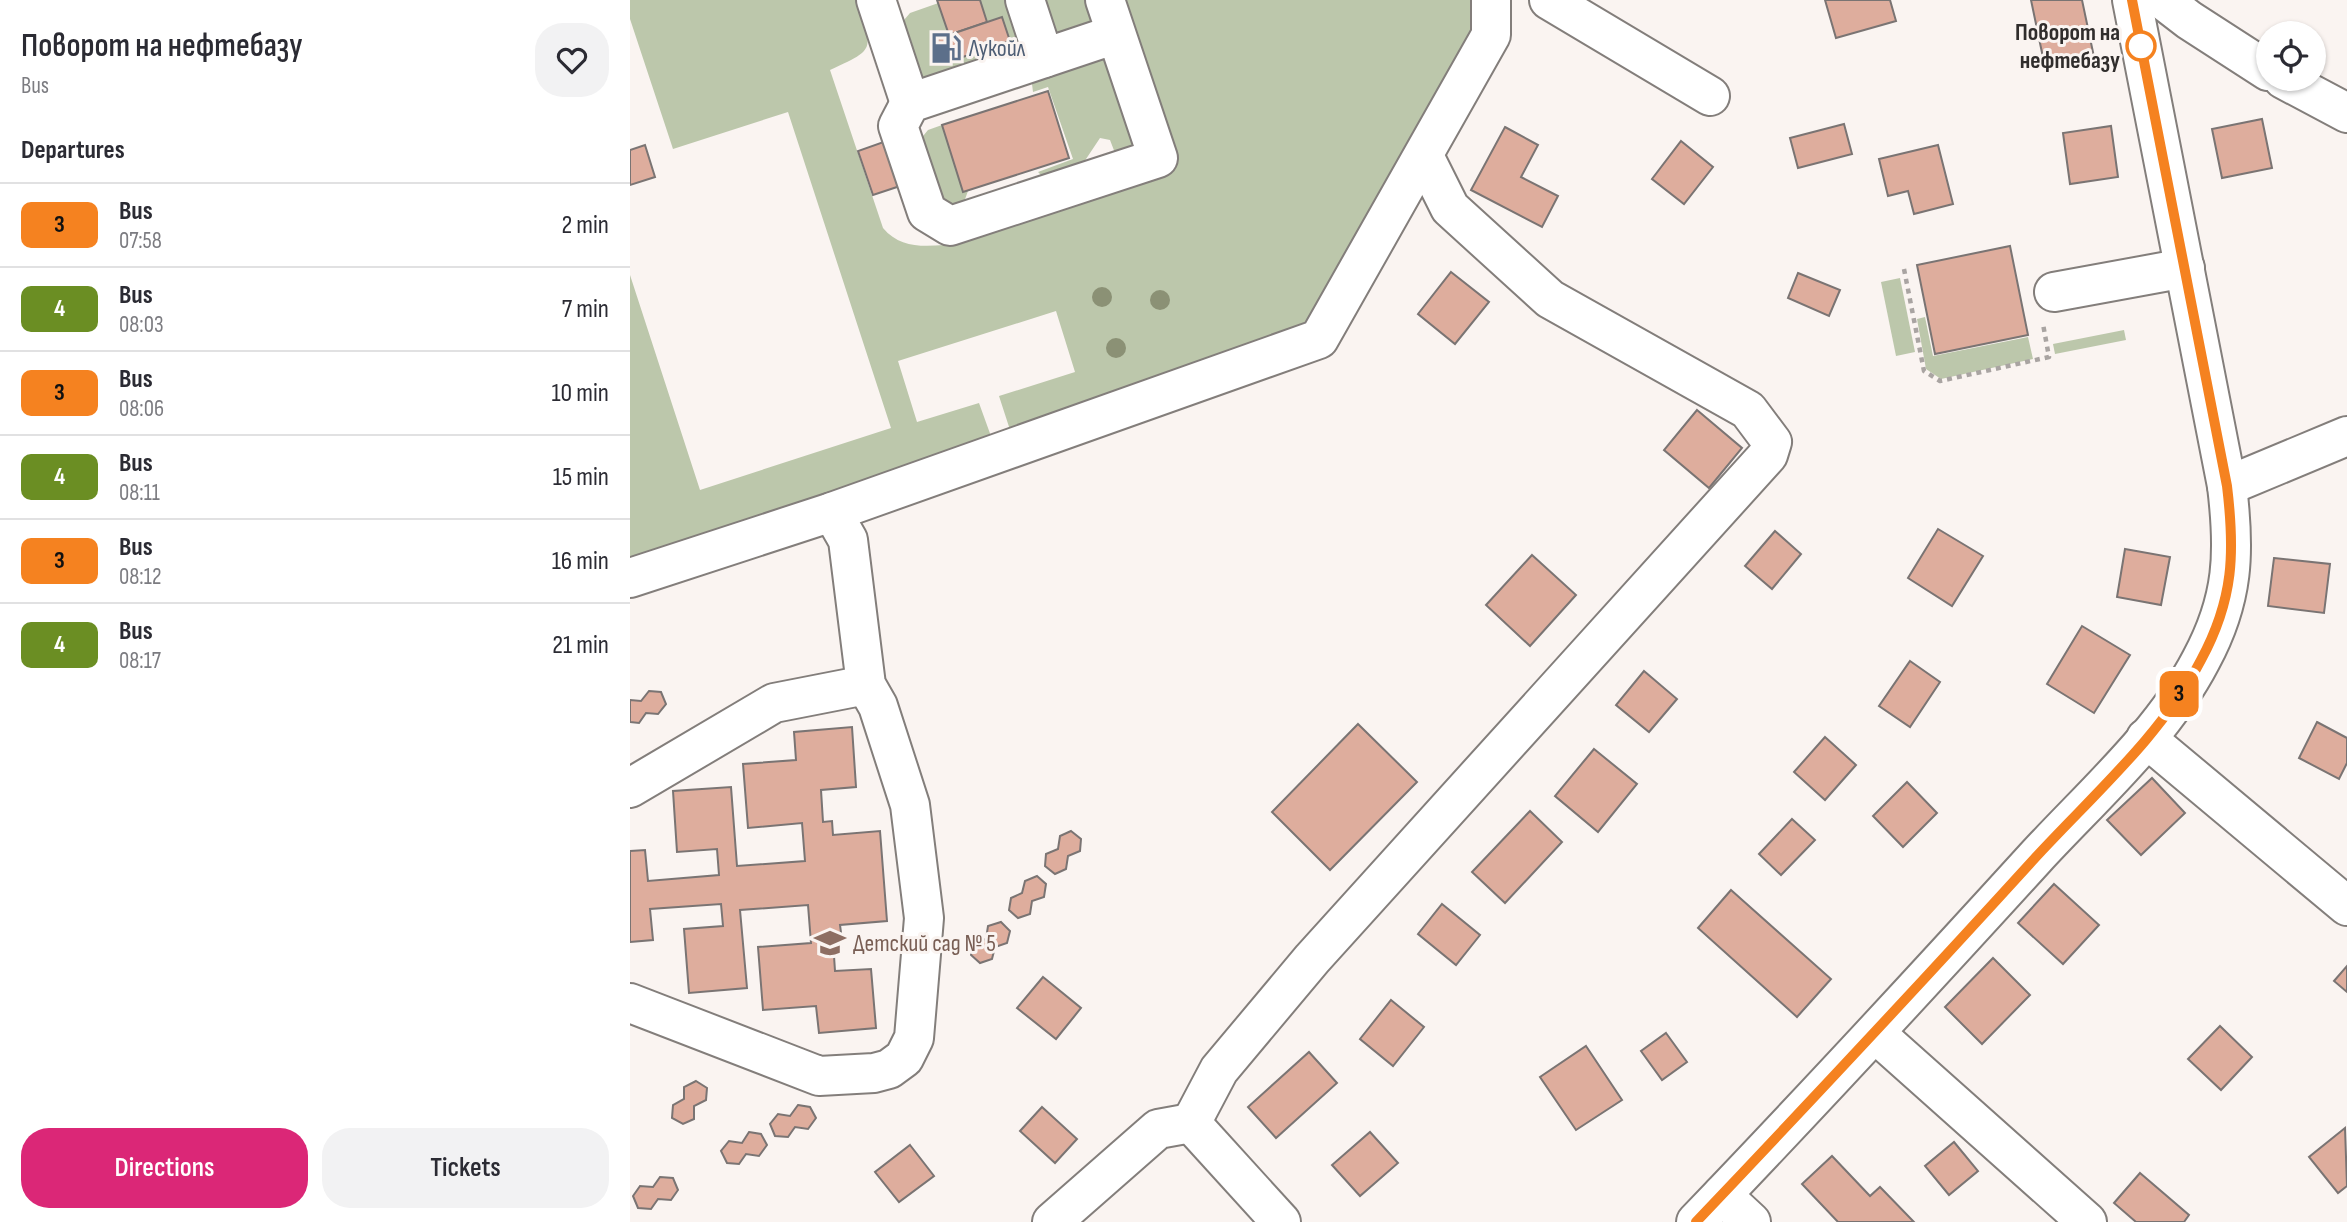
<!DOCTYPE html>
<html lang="en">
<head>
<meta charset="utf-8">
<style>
  :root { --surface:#fff; --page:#f2f2f3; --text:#2b2b33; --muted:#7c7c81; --line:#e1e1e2; --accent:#db2777 }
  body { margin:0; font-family:"Sofia Sans Condensed",sans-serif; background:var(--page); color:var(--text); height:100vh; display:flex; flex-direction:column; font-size:26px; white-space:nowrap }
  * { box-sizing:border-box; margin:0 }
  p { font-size:23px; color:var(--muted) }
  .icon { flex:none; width:38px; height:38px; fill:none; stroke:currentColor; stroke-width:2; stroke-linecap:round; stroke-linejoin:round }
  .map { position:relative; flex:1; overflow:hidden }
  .sheet { display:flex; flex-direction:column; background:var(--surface); width:630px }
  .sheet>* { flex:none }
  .badge { padding:0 14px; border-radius:10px; font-size:24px; line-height:46px }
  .fabs { position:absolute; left:1626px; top:21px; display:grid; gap:14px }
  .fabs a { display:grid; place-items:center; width:70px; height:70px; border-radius:50%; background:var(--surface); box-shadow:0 2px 5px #0004; font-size:35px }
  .map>.badge { position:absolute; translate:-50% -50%; box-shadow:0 0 0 4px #fff }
  h2 { padding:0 21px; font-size:26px; line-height:63px }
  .round { display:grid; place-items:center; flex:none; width:74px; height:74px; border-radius:28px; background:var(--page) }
  .summary { display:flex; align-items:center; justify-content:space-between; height:119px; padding:0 21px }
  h1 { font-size:33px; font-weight:600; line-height:52px }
  .action { display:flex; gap:14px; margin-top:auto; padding:14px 21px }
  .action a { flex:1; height:80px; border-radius:28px; background:var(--accent); color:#fff; font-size:28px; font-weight:600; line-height:80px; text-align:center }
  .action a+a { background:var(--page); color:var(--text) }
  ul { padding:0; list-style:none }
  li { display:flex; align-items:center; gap:21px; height:84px; padding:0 21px; border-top:2px solid var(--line) }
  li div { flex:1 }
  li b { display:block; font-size:26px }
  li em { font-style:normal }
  li .badge { min-width:77px; font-weight:700; text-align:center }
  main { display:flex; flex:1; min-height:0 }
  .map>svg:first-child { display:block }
</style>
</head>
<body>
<main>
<section class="sheet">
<div class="summary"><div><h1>Поворот на нефтебазу</h1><p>Bus</p></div><a class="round"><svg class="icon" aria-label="heart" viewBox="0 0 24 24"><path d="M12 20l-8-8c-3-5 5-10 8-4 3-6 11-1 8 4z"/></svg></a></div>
<h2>Departures</h2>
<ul>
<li><span class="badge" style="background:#f58220;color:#111">3</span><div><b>Bus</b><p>07:58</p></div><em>2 min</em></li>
<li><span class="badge" style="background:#6b8e23;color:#fff">4</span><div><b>Bus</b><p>08:03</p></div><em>7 min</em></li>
<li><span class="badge" style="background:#f58220;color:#111">3</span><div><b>Bus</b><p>08:06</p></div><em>10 min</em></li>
<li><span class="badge" style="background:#6b8e23;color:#fff">4</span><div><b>Bus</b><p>08:11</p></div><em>15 min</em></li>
<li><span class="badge" style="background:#f58220;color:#111">3</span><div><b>Bus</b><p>08:12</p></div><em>16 min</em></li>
<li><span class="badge" style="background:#6b8e23;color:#fff">4</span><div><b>Bus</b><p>08:17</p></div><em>21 min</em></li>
</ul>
<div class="action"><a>Directions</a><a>Tickets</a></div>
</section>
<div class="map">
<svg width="1717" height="1222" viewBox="0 0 1717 1222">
  <rect width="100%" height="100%" fill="#faf4f1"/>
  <g fill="#bcc7ab">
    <path d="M0,0h226c16,50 22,48 -26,70l53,158c16,19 37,19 61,17l197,-66 -18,-179h355v28l-167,299 -300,106 -12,-37 76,-24 -19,-61 -158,50 19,61 62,-19 13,36 -362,127v-291l70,215 191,-62 -103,-316 -115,37 -43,-130z"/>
    <path d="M317,0h68c4,20 12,36 -5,51l-85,27 -9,-4 -18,-47 12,-14z"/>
    <path d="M407,0h59l-2,18c-12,12 -26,19 -42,13z"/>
    <polygon points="475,56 511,146 485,153 480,140 470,138 448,171 414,178 408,172 443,159 418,87 403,92 402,84 409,72"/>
    <polygon points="312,125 333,192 338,191 334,202 315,207 289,141 298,130"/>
    <polygon points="1270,278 1285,352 1266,356 1251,282"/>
    <polygon points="1295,317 1303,356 1398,337 1403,359 1311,379 1296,369 1287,319"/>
    <polygon points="1494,330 1496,340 1425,354 1423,344"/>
  </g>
  <g fill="#dead9d" stroke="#7a7473" stroke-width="2">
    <polygon points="307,0 350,0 357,22 319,35"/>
    <polygon points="1195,0 1260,0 1266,21 1206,38"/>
    <polygon points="1401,0 1452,0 1464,57 1415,67"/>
    <polygon points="372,17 380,41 315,63 307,39"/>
    <polygon points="418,91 439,158 333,192 312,125"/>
    <polygon points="1632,119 1642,168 1592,178 1582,129"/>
    <polygon points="1214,124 1222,154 1168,168 1160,138"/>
    <polygon points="1481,126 1488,177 1440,184 1433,133"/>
    <polygon points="875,127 908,145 891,177 928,196 912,227 841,190"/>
    <polygon points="262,139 276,184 243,195 228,151"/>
    <polygon points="1051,141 1083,167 1054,204 1022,179"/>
    <polygon points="15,145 25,177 0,185 0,150"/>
    <polygon points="1308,145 1323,204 1284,214 1278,191 1258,196 1249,159"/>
    <polygon points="1380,246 1398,335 1305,354 1287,265"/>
    <polygon points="821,272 859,302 825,344 788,314"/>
    <polygon points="1168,273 1210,290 1199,316 1158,298"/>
    <polygon points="1067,410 1112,448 1079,488 1034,450"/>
    <polygon points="1308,529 1353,556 1322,606 1278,578"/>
    <polygon points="1145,531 1171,554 1142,589 1115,566"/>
    <polygon points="1495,549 1540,557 1531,605 1487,597"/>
    <polygon points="902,555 946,595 900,646 856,605"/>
    <polygon points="1644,558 1700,564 1694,613 1638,606"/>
    <polygon points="1452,626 1500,655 1464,713 1417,684"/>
    <polygon points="1280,661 1310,682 1280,727 1249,706"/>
    <polygon points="1014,671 1047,699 1019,732 986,705"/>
    <polygon points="19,691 31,692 36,704 28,714 16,713 9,723 0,722 0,700 11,701"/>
    <polygon points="1687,722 1717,738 1717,763 1709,779 1669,758"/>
    <polygon points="728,724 787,782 700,870 642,812"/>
    <polygon points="222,727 226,787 191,790 193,822 202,821 203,835 250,831 257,921 210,925 212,940 203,941 205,971 241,969 246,1028 189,1033 186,1006 133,1010 128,947 181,943 178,905 110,910 117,988 59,993 54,929 93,926 91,904 20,909 23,940 0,942 0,851 15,850 18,881 89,875 87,849 47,852 43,791 101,787 107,866 175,861 172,823 118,828 113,764 166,760 164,732"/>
    <polygon points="1195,737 1226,765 1195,800 1164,772"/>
    <polygon points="964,749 1007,784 968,832 925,796"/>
    <polygon points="1522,778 1555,813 1511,855 1477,820"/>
    <polygon points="1277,782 1307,813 1273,847 1243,816"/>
    <polygon points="900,811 932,842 875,903 842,872"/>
    <polygon points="1162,819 1185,840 1151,875 1129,854"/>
    <polygon points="441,831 451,839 450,851 438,856 436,869 425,874 415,866 416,854 428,849 430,836"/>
    <polygon points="407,876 416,884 414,897 402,901 400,914 388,918 379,910 381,898 392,893 395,881"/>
    <polygon points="1424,884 1469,925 1433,964 1388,923"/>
    <polygon points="1101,890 1201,979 1167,1017 1068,928"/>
    <polygon points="812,904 850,935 826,965 788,934"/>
    <polygon points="371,922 380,931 377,943 365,947 362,959 350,963 341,955 344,943 356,939 358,926"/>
    <polygon points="1363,958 1400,995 1352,1044 1315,1007"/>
    <polygon points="1717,966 1717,992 1704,981"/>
    <polygon points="413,977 451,1008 426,1039 387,1008"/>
    <polygon points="761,1000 794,1027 763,1066 730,1039"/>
    <polygon points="1590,1026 1622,1057 1591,1090 1558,1059"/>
    <polygon points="1036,1033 1057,1062 1032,1080 1011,1051"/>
    <polygon points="956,1046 992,1100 946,1130 910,1077"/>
    <polygon points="679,1052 707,1083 646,1138 618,1107"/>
    <polygon points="66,1081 77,1088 76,1100 64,1106 64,1119 53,1124 42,1118 43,1105 54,1099 54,1087"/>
    <polygon points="168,1105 180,1107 186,1118 178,1129 165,1127 158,1137 145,1136 140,1124 148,1114 160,1116"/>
    <polygon points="412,1107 447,1139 425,1163 390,1131"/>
    <polygon points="1715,1128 1717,1186 1708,1193 1679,1157"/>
    <polygon points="119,1132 131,1134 137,1145 129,1156 116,1154 109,1164 97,1163 91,1151 99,1141 112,1143"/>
    <polygon points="740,1132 768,1163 730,1196 702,1165"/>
    <polygon points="1324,1142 1348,1171 1319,1195 1295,1166"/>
    <polygon points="280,1145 304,1176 269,1202 245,1172"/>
    <polygon points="1202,1156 1240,1196 1250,1187 1284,1222 1208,1222 1172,1184"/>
    <polygon points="1510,1173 1559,1215 1554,1222 1506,1222 1484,1203"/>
    <polygon points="30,1177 43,1178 48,1190 41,1200 28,1199 21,1209 8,1208 3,1196 10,1186 23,1187"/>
  </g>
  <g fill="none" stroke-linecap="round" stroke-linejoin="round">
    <defs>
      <g id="minor">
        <polyline points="246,0 280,103"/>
        <polyline points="395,0 414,58"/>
        <polyline points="475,0 528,158 320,226 297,212 268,126 280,103 486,34"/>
        <polyline points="919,0 1080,96"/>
        <polyline points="1533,0 1559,20 1638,71"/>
        <polyline points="1653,79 1717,113"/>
        <polyline points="1424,292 1555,268"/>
        <polyline points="1597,486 1717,436"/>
        <polyline points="0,578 202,512 689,339 861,35 861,0"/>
        <polyline points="1516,738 1717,906"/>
        <polyline points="0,788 144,703 236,685"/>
        <polyline points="0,1003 189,1076 244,1073 259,1069 274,1058 284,1038 294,918 280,805 248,706 236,685 218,540 202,512"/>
        <polyline points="1245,1033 1457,1222"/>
        <polyline points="561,1123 589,1070 682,959 1138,455 1142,442 1118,410 920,299 820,208 794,156"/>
        <polyline points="561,1123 651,1222"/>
        <polyline points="1092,1195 1121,1222"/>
        <polyline points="422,1222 528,1129 561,1123"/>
        <path d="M1066,1222c115,-120 227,-241 339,-364 57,-62 127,-123 166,-198 33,-61 34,-108 26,-174l-95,-486"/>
      </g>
    </defs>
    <use href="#minor" stroke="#837e7b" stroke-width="42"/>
    <polyline stroke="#a9a4a2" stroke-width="4.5" stroke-dasharray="5 5" stroke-linecap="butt" points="1274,269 1294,371 1310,381 1419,357 1413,324"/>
    <use href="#minor" stroke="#fff" stroke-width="38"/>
  </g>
  <g fill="#8b9175">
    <circle cx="472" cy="297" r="10"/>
    <circle cx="530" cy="300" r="10"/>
    <circle cx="486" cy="348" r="10"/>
  </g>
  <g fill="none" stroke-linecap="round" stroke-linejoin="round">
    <defs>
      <path id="line" d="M1066,1222c114,-120 227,-241 339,-364 57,-62 127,-123 166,-198 33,-61 34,-108 26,-174l-95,-486"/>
    </defs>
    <use href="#line" stroke="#fff" stroke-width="16"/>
    <use href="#line" stroke="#f58220" stroke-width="10"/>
  </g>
  <defs>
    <symbol id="fuel-bare" viewBox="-9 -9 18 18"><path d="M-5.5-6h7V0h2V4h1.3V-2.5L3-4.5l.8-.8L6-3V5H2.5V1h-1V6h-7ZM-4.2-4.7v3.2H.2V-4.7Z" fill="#5c6f8a" stroke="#faf4f1" stroke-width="2.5" paint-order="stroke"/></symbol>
    <symbol id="school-bare" viewBox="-9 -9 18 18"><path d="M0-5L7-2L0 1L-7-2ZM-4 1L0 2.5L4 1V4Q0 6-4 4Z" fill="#8d6e63" stroke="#faf4f1" stroke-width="2.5" paint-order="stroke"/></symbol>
  </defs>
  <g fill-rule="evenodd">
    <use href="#fuel-bare" x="294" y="26" width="44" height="44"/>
    <use href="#school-bare" x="178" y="921" width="44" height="44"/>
  </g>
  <circle fill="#fff" stroke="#f58220" stroke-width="3.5" cx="1511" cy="46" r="14"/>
  <g text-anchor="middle" stroke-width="6" stroke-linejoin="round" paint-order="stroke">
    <g font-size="24" font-weight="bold" fill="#302d2c" stroke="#faf4f1" text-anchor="end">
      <text x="1490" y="40">Поворот на<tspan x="1490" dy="28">нефтебазу</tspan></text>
    </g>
    <g font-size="24" fill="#4e5e75" stroke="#faf4f1" text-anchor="start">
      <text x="339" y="56">Лукойл</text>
    </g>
    <g font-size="24" fill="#785e54" stroke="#faf4f1" text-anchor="start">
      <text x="223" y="951">Детский сад № 5</text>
    </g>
  </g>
</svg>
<div class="fabs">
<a><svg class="icon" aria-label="locate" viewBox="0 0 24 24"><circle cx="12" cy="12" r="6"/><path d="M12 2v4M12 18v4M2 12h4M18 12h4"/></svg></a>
</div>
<b class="badge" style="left:1549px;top:694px;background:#f58220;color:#111">3</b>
</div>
</main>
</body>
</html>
